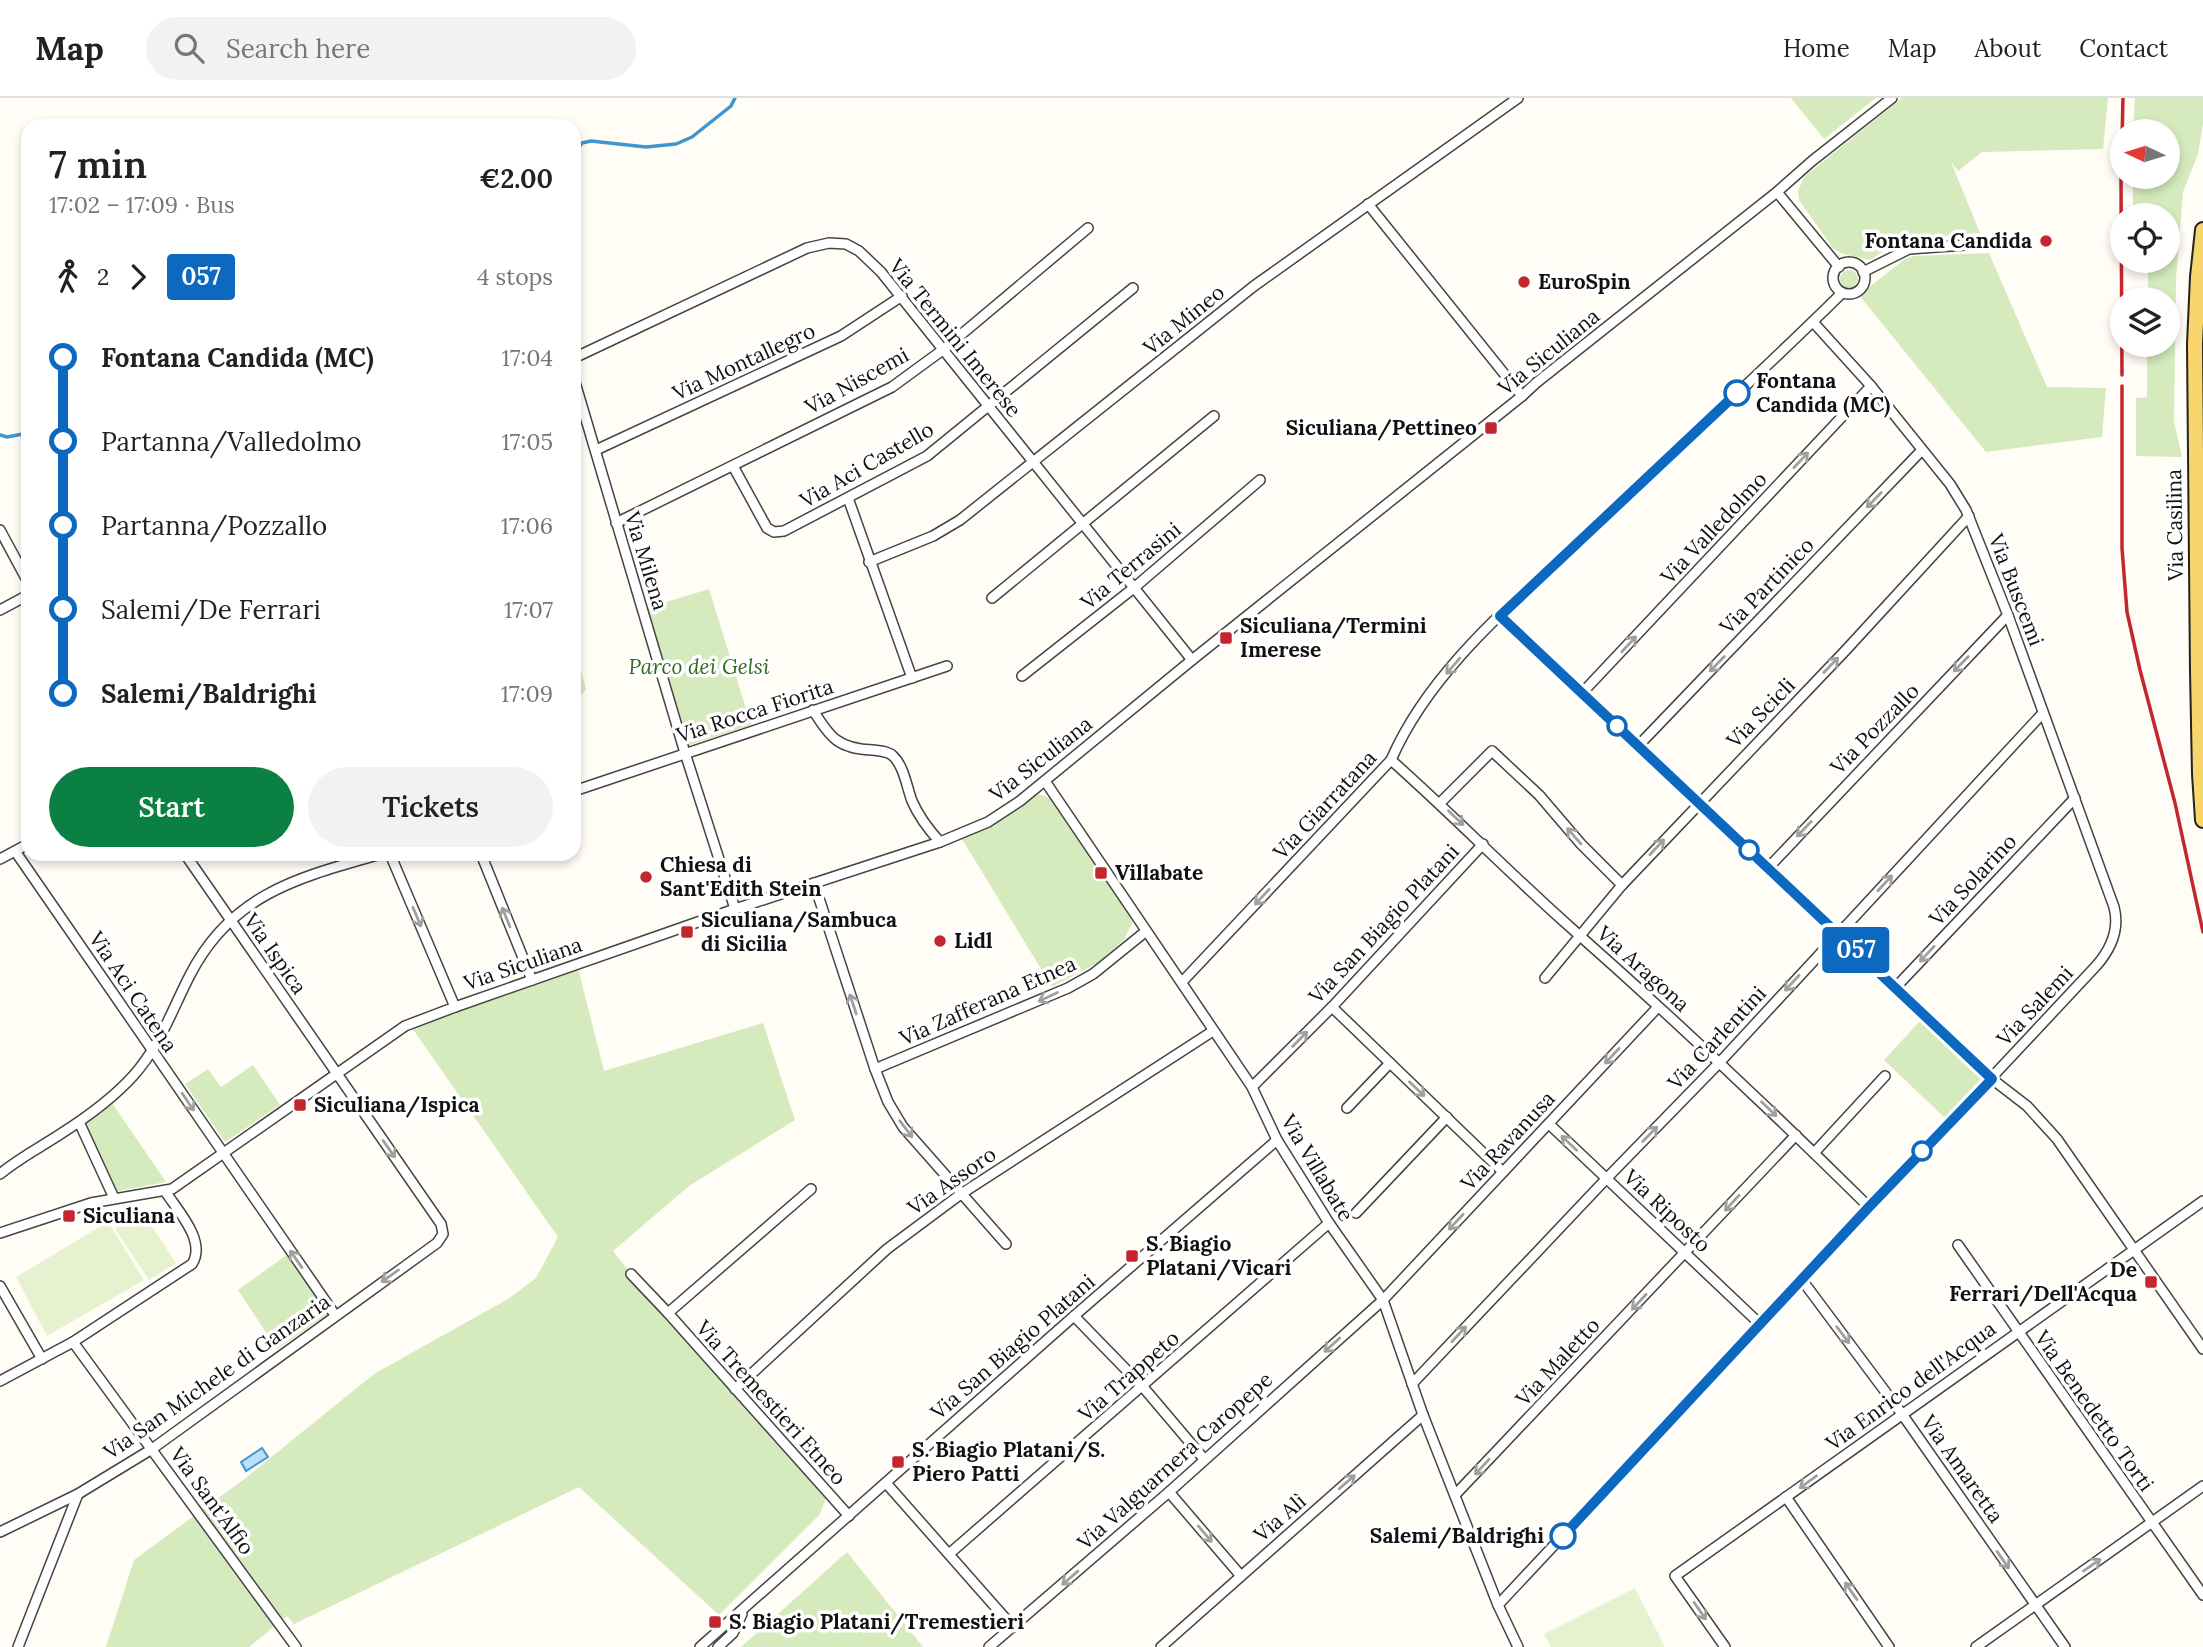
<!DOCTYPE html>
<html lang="en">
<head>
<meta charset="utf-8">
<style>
  :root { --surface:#fff; --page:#f2f2f2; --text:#222; --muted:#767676; --line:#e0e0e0; --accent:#0b8043 }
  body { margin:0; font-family:Lora,serif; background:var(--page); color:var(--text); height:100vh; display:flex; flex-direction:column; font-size:26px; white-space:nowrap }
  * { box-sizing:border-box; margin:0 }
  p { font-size:23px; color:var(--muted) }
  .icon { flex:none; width:38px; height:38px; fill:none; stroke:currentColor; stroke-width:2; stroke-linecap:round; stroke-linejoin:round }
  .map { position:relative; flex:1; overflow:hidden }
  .panel { position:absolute; left:21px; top:21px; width:560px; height:742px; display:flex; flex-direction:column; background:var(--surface); border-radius:21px; box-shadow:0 4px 10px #0003 }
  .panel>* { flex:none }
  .badge { padding:0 14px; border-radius:5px; font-size:24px; line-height:46px }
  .needle { width:46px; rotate:274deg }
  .buttons { position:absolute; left:2110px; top:21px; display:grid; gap:14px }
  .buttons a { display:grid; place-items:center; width:70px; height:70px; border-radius:50%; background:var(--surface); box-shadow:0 4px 10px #0003; font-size:35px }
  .map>.badge { position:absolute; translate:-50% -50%; box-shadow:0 0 0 4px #fff }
  .legs { display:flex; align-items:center; gap:10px; height:77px; padding:0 28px; font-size:23px }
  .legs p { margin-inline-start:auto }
  .summary { display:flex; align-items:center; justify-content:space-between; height:119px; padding:0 28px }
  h1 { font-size:38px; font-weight:600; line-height:52px }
  .primary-button { display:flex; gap:14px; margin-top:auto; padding:14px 28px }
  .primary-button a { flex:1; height:80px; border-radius:42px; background:var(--accent); color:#fff; font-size:28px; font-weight:600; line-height:80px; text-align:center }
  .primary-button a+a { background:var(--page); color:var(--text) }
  ul { padding:0 28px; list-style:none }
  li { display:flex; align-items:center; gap:24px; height:84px; font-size:26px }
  li i { display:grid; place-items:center; width:10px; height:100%; margin:0 9px; background:currentColor }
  li i::after { content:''; width:18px; height:18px; margin:-9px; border:5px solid; border-radius:50%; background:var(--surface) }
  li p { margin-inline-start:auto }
  li:first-child i { background:linear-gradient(#0000 50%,currentColor 0) }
  li:last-child i { background:linear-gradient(currentColor 50%,#0000 0) }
  header { display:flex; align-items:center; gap:42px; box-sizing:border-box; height:98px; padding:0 35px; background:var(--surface); border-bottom:2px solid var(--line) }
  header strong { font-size:33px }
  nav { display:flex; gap:38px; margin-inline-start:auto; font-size:24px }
  .search { width:490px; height:63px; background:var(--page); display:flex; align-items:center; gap:18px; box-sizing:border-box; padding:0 24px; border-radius:38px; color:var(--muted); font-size:26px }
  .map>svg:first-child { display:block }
</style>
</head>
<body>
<header>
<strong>Map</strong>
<div class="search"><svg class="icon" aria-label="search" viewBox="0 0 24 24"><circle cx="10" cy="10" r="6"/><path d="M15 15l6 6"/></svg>Search here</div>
<nav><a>Home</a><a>Map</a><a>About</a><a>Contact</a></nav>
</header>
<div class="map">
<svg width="2203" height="1549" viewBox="0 0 2203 1549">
  <rect width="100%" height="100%" fill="#fffdf5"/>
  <g fill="#d5ebbd">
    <polygon points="1791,0 1876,0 1824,41"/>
    <polygon points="1902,0 2108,0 2103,51 1982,54 1958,73 1951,64 1980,135 1906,141 1897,144 1870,162 1843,156 1833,150 1799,102 1798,93 1804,79"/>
    <polygon points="2135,0 2203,0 2203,25 2198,56 2183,94 2176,181 2174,323 2182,359 2136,358 2136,300 2147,299 2147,247 2168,247 2168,201 2148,201 2148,163 2132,163 2168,163 2168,117 2133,117 2133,79 2168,79 2168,33 2133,33"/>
    <polygon points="1989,155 2047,289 2106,290 2102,339 1986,354 1859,197 1905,161 1914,158"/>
    <circle cx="1849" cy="181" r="9"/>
    <polygon points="709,491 751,627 689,647 647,510"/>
    <polygon points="574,546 586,591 574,606"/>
    <polygon points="1039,696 1055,702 1133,823 1124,842 1097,865 1052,889 962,741"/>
    <polygon points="577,866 604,973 763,925 795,1022 689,1088 613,1153 631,1176 828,1395 820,1416 719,1517 579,1389 294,1526 287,1518 249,1549 106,1549 134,1462 243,1382 374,1276 508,1201 536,1180 558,1139 412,930 455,909"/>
    <polygon points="1920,923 1982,981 1945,1020 1884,962"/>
    <polygon points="253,967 280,1007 225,1044 185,986 208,971 221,989"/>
    <polygon points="110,1002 166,1084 114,1094 80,1024"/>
    <polygon points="288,1156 330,1215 277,1251 238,1192"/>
    <polygon points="847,1454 923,1549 741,1549"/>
  </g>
  <g fill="#e6f2cf">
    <polygon points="142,1113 176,1165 149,1182 115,1131"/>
    <polygon points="108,1124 144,1182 47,1238 16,1179"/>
    <polygon points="1635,1490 1665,1549 1551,1549 1544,1536"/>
  </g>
  <polygon fill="#b9e0f7" stroke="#3f96cf" stroke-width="2" points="262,1350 268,1359 246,1373 241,1364"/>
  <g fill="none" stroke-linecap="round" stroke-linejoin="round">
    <g stroke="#3f96cf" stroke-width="3.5">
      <polyline points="574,56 582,45 591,43 646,49 676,46 692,39 731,8 735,0"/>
      <polyline points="0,337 7,339 28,335"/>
    </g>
    <defs>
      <g id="minor">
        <polyline points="1777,94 1839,169"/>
        <polyline points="1368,106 1522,298"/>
        <circle cx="1849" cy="180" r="16"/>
        <polyline points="1863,174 1909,151 1979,146"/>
        <polyline points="574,260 807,150 829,145 846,146 859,153 881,174 1192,562"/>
        <polyline points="574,281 685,655 735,811"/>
        <polyline points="596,352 841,238 902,198"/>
        <polyline points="733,368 767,430 774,434 784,433 927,358 1133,190"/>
        <polyline points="848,400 912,580"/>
        <polyline points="616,425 892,289 944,251 1088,130"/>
        <polyline points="0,432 28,484"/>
        <polyline points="869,464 933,438 960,422 1254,188 1518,0"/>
        <polyline points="992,500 1214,318"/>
        <polyline points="0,512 28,497"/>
        <polyline points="1500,518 1992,981 2027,1008 2057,1041 2203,1251"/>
        <polyline points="1022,578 1135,489 1260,382"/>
        <polyline points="1582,595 1871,288"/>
        <path d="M813,612c17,28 26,39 60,40 7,1 15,1 20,6 11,10 14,32 19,45 7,16 17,29 28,41"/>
        <polyline points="1638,648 1922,352"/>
        <path d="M1391,662c61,54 118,113 179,167 103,91 202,184 299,280"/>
        <polyline points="1045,683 1252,989 1277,1042 1329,1125 1383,1202 1423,1317 1498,1507 1518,1549"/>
        <polyline points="574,693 947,568"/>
        <polyline points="1440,705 1492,653 1539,697 1581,746 1622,787"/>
        <polyline points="15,753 335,1217"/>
        <polyline points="390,756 455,909"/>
        <polyline points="481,756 532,882"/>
        <polyline points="0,761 28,746"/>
        <polyline points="1768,770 2008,517"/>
        <polyline points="814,785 875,971 888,1004 903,1029 1006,1146"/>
        <polyline points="1545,880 1622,787 1845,553 1969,418"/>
        <path d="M1182,884l209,-222c39,-90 122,-157 193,-223 86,-81 174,-161 258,-244"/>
        <polyline points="1896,889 2075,700"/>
        <polyline points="1332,909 1503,1074"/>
        <polyline points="875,971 1068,890 1093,876 1145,834"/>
        <polyline points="1252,989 1332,909 1483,746"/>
        <polyline points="1347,1010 1390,965"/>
        <polyline points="79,1024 114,1100"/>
        <polyline points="1549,1026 1761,1227"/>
        <polyline points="1814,1055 1885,978"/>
        <path d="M0,1076c19,-16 41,-27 62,-41 25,-16 51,-35 71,-57 27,-30 39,-66 57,-101 42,-82 110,-98 191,-121"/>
        <polyline points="1356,1115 1447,1019"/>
        <polyline points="0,1135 91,1105 172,1091 405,928 455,909 735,811 940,744 988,724 1020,703 1192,562 1522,298 1536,285 1777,94 1812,63 1892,0"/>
        <polyline points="1958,1147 2203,1497"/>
        <polyline points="631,1176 668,1215 849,1418"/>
        <polyline points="1802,1182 1902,1316 2065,1549"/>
        <polyline points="0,1188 42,1261"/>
        <polyline points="668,1215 811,1091"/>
        <polyline points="1074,1218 1143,1289 1204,1361"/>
        <polyline points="73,1244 296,1549"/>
        <path d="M0,1283l73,-39 119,-78c15,-23 -15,-54 -27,-73"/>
        <polyline points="1412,1286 1607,1080 1720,964 2043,615"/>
        <polyline points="735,1291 887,1151 961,1096 1213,933"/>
        <polyline points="886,1385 1013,1529"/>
        <polyline points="1169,1394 1241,1478"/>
        <polyline points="1455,1397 1796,1037"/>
        <polyline points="1786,1399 1889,1549"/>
        <polyline points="0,1434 78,1396 152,1351 437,1145 443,1136 441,1126 185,756"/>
        <polyline points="949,1456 1329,1125"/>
        <path d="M1498,1507l598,-639c15,-17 24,-36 18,-59l-105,-289 -43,-108 -16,-26 -79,-98 -58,-64"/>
        <polyline points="18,1549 78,1396"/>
        <polyline points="700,1549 1074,1218 1277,1042"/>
        <polyline points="718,1549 733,1535 742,1516"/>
        <polyline points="989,1549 1169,1394 1383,1202 1658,909"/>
        <polyline points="1161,1549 1423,1317"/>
        <polyline points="1725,1549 1675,1478 2203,1103"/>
        <polyline points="1976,1549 2203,1388"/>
      </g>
      <polyline id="primary" points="2203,132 2198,179 2195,246 2198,573 2200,676 2203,722"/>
    </defs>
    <use href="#minor" stroke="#444" stroke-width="12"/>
    <use href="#primary" stroke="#222" stroke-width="18"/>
    <use href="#minor" stroke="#fff" stroke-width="9"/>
    <use href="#primary" stroke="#f9d66b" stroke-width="14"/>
    <g stroke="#c4262e" stroke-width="3.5">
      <polyline points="2122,277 2121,85 2123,0"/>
      <polyline points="2122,288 2122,450 2127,514 2140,572 2175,705 2203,834"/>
    </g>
  </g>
  <defs><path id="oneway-shaft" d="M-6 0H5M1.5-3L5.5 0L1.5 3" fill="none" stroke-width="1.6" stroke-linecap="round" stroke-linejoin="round" transform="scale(1.75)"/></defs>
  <g stroke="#a0a0a0">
    <use href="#oneway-shaft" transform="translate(1801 362) rotate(-47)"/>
    <use href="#oneway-shaft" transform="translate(1874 402) rotate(134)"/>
    <use href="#oneway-shaft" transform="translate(1629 546) rotate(-47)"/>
    <use href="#oneway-shaft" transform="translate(1717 566) rotate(134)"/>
    <use href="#oneway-shaft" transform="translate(1961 566) rotate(134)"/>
    <use href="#oneway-shaft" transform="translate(1831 567) rotate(-46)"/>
    <use href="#oneway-shaft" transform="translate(1453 568) rotate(131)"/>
    <use href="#oneway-shaft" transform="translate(1456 720) rotate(44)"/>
    <use href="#oneway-shaft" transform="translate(1804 731) rotate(134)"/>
    <use href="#oneway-shaft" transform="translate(1574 738) rotate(-131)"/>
    <use href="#oneway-shaft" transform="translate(1657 749) rotate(-47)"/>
    <use href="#oneway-shaft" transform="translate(1885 785) rotate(-47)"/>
    <use href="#oneway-shaft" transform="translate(1262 799) rotate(133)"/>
    <use href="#oneway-shaft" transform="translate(417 819) rotate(67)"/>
    <use href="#oneway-shaft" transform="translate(506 819) rotate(-112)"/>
    <use href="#oneway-shaft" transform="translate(1927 856) rotate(133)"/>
    <use href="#oneway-shaft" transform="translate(1792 885) rotate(133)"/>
    <use href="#oneway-shaft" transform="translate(1048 899) rotate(155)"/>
    <use href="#oneway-shaft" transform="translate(853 906) rotate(-108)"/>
    <use href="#oneway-shaft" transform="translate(1300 941) rotate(-45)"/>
    <use href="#oneway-shaft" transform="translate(1612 958) rotate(133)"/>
    <use href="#oneway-shaft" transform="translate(1417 991) rotate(43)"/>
    <use href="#oneway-shaft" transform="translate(188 1004) rotate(56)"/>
    <use href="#oneway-shaft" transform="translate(1769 1011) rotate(44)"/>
    <use href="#oneway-shaft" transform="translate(906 1031) rotate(53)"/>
    <use href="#oneway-shaft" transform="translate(1650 1036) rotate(-46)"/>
    <use href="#oneway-shaft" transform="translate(1569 1045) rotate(-137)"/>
    <use href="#oneway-shaft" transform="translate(389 1051) rotate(55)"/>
    <use href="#oneway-shaft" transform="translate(1732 1105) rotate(133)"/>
    <use href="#oneway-shaft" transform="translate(1456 1124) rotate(133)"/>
    <use href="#oneway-shaft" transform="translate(296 1161) rotate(-125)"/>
    <use href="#oneway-shaft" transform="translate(390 1178) rotate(145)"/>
    <use href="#oneway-shaft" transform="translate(1639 1204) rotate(133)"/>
    <use href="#oneway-shaft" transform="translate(1459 1236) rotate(-47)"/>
    <use href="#oneway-shaft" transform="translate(1843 1237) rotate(53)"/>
    <use href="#oneway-shaft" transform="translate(1332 1247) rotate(138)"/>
    <use href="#oneway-shaft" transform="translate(1482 1369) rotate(133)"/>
    <use href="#oneway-shaft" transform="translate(1347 1384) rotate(-41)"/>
    <use href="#oneway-shaft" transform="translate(1808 1384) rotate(144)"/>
    <use href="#oneway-shaft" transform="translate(1205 1436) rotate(50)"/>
    <use href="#oneway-shaft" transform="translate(2003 1462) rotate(55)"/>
    <use href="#oneway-shaft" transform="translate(2092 1467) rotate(-35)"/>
    <use href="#oneway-shaft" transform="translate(1070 1480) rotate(139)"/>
    <use href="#oneway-shaft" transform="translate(1851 1493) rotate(-125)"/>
    <use href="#oneway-shaft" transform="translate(1700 1513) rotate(55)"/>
  </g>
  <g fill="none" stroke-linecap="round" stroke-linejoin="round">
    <defs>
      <polyline id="line-1" points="1563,1438 1869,1109 1992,981 1500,518 1737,295"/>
    </defs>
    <use href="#line-1" stroke="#fff" stroke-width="16"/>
    <use href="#line-1" stroke="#0c69bf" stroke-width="10"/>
  </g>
  <g fill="#c4262e" stroke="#fff" stroke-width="2.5">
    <circle cx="2046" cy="143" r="7"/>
    <circle cx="1524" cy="184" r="7"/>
    <rect x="1484" y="323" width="14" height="14" rx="3.5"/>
    <rect x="1219" y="533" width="14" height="14" rx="3.5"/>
    <rect x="1094" y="768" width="14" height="14" rx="3.5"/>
    <circle cx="646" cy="779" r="7"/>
    <rect x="680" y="827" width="14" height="14" rx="3.5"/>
    <circle cx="940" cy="843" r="7"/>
    <rect x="293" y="1000" width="14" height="14" rx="3.5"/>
    <rect x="62" y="1111" width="14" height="14" rx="3.5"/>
    <rect x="1125" y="1151" width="14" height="14" rx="3.5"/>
    <rect x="2144" y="1177" width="14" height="14" rx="3.5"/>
    <rect x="891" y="1357" width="14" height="14" rx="3.5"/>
    <rect x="708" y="1517" width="14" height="14" rx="3.5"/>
  </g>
  <g fill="#fff" stroke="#0c69bf" stroke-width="3.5">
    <circle cx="1737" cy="295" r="12"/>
    <circle cx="1617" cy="628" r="9"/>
    <circle cx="1749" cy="752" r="9"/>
    <circle cx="1922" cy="1053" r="9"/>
    <circle cx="1563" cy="1438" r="12"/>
  </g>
  <g text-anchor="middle" stroke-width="7" stroke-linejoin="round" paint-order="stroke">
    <g font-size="21" font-weight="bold" fill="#111" stroke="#fff" text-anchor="start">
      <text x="2032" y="150" text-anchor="end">Fontana Candida</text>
      <text x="1538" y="191">EuroSpin</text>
      <text x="1477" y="337" text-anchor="end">Siculiana/Pettineo</text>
      <text x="1240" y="535">Siculiana/Termini<tspan x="1240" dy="24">Imerese</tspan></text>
      <text x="660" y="774">Chiesa di<tspan x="660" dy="24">Sant'Edith Stein</tspan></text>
      <text x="1115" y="782">Villabate</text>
      <text x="701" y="829">Siculiana/Sambuca<tspan x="701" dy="24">di Sicilia</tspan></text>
      <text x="954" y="850">Lidl</text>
      <text x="314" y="1014">Siculiana/Ispica</text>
      <text x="83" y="1125">Siculiana</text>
      <text x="1146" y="1153">S. Biagio<tspan x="1146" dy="24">Platani/Vicari</tspan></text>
      <text x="2137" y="1179" text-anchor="end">De<tspan x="2137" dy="24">Ferrari/Dell'Acqua</tspan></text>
      <text x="912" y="1359">S. Biagio Platani/S.<tspan x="912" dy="24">Piero Patti</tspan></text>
      <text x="729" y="1531">S. Biagio Platani/Tremestieri</text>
    </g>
    <g font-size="21" fill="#111" stroke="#fff">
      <text transform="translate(1184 222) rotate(-39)" y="7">Via Mineo</text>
      <text transform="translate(955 240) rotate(51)" y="7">Via Termini Imerese</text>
      <text transform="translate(1549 254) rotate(-39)" y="7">Via Siculiana</text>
      <text transform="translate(744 264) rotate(-25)" y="7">Via Montallegro</text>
      <text transform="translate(857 283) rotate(-29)" y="7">Via Niscemi</text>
      <text transform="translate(867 367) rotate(-30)" y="7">Via Aci Castello</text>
      <text transform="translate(2175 427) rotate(-91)" y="7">Via Casilina</text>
      <text transform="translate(1714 430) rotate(-47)" y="7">Via Valledolmo</text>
      <text transform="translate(646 463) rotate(73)" y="7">Via Milena</text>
      <text transform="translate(1131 468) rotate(-40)" y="7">Via Terrasini</text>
      <text transform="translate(1767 488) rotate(-46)" y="7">Via Partinico</text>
      <text transform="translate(2016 492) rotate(69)" y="7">Via Buscemi</text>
      <text transform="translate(755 613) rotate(-18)" y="7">Via Rocca Fiorita</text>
      <text transform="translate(1761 615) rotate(-46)" y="7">Via Scicli</text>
      <text transform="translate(1875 631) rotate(-46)" y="7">Via Pozzallo</text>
      <text transform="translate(1041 661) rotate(-38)" y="7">Via Siculiana</text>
      <text transform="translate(1325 707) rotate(-47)" y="7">Via Giarratana</text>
      <text transform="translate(1973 782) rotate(-47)" y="7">Via Solarino</text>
      <text transform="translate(1384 826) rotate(-47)" y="7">Via San Biagio Platani</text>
      <text transform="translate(275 856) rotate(55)" y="7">Via Ispica</text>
      <text transform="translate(523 866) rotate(-19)" y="7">Via Siculiana</text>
      <text transform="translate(1643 871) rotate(42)" y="7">Via Aragona</text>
      <text transform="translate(133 894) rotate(56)" y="7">Via Aci Catena</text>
      <text transform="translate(988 903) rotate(-24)" y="7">Via Zafferana Etnea</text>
      <text transform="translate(2035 908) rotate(-47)" y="7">Via Salemi</text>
      <text transform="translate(1717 940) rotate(-47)" y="7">Via Carlentini</text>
      <text transform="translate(1508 1043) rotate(-47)" y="7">Via Ravanusa</text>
      <text transform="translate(1317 1070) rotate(59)" y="7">Via Villabate</text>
      <text transform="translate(952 1083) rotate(-35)" y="7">Via Assoro</text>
      <text transform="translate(1667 1113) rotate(43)" y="7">Via Riposto</text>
      <text transform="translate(1013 1249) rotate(-41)" y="7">Via San Biagio Platani</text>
      <text transform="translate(1558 1264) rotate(-47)" y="7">Via Maletto</text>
      <text transform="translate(1129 1278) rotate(-41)" y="7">Via Trappeto</text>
      <text transform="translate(217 1279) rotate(-35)" y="7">Via San Michele di Ganzaria</text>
      <text transform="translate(1911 1288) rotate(-36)" y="7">Via Enrico dell'Acqua</text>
      <text transform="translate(771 1305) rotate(48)" y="7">Via Tremestieri Etneo</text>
      <text transform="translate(2094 1313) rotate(55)" y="7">Via Benedetto Torti</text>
      <text transform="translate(1175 1363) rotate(-42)" y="7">Via Valguarnera Caropepe</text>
      <text transform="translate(1962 1371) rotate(55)" y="7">Via Amaretta</text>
      <text transform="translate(212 1403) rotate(54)" y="7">Via Sant'Alfio</text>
      <text transform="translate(1280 1420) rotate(-41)" y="7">Via Alì</text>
    </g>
    <g font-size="21" font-weight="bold" fill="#111" stroke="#fff" text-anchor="start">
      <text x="1756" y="290">Fontana<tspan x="1756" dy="24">Candida (MC)</tspan></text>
      <text x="1544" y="1445" text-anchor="end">Salemi/Baldrighi</text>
    </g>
    <g font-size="21" font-style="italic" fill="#2f6b1f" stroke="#fff">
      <text x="699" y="576">Parco dei Gelsi</text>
    </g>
  </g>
</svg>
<div class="buttons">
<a><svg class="needle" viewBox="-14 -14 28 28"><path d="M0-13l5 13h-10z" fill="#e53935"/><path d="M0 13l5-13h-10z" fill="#767676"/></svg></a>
<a><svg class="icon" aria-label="locate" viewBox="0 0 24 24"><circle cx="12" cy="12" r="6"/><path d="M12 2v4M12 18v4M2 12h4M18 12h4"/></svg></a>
<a><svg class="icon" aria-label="layers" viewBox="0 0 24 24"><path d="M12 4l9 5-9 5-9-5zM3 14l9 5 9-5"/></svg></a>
</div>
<b class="badge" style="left:1856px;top:852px;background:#0c69bf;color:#fff">057</b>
<section class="panel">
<div class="summary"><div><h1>7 min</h1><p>17:02 – 17:09 · Bus</p></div><b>€2.00</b></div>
<div class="legs"><svg class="icon" aria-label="walk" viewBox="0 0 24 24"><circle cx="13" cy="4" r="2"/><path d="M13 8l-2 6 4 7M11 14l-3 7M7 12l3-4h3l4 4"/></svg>2<svg class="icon" aria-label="forward" viewBox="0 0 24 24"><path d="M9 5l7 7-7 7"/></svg><b class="badge" style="background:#0c69bf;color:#fff">057</b><p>4 stops</p></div>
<ul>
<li><i style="color:#0c69bf"></i><b>Fontana Candida (MC)</b><p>17:04</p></li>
<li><i style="color:#0c69bf"></i><span>Partanna/Valledolmo</span><p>17:05</p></li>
<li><i style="color:#0c69bf"></i><span>Partanna/Pozzallo</span><p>17:06</p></li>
<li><i style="color:#0c69bf"></i><span>Salemi/De Ferrari</span><p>17:07</p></li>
<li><i style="color:#0c69bf"></i><b>Salemi/Baldrighi</b><p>17:09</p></li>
</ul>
<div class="primary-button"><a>Start</a><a>Tickets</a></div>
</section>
</div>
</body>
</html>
